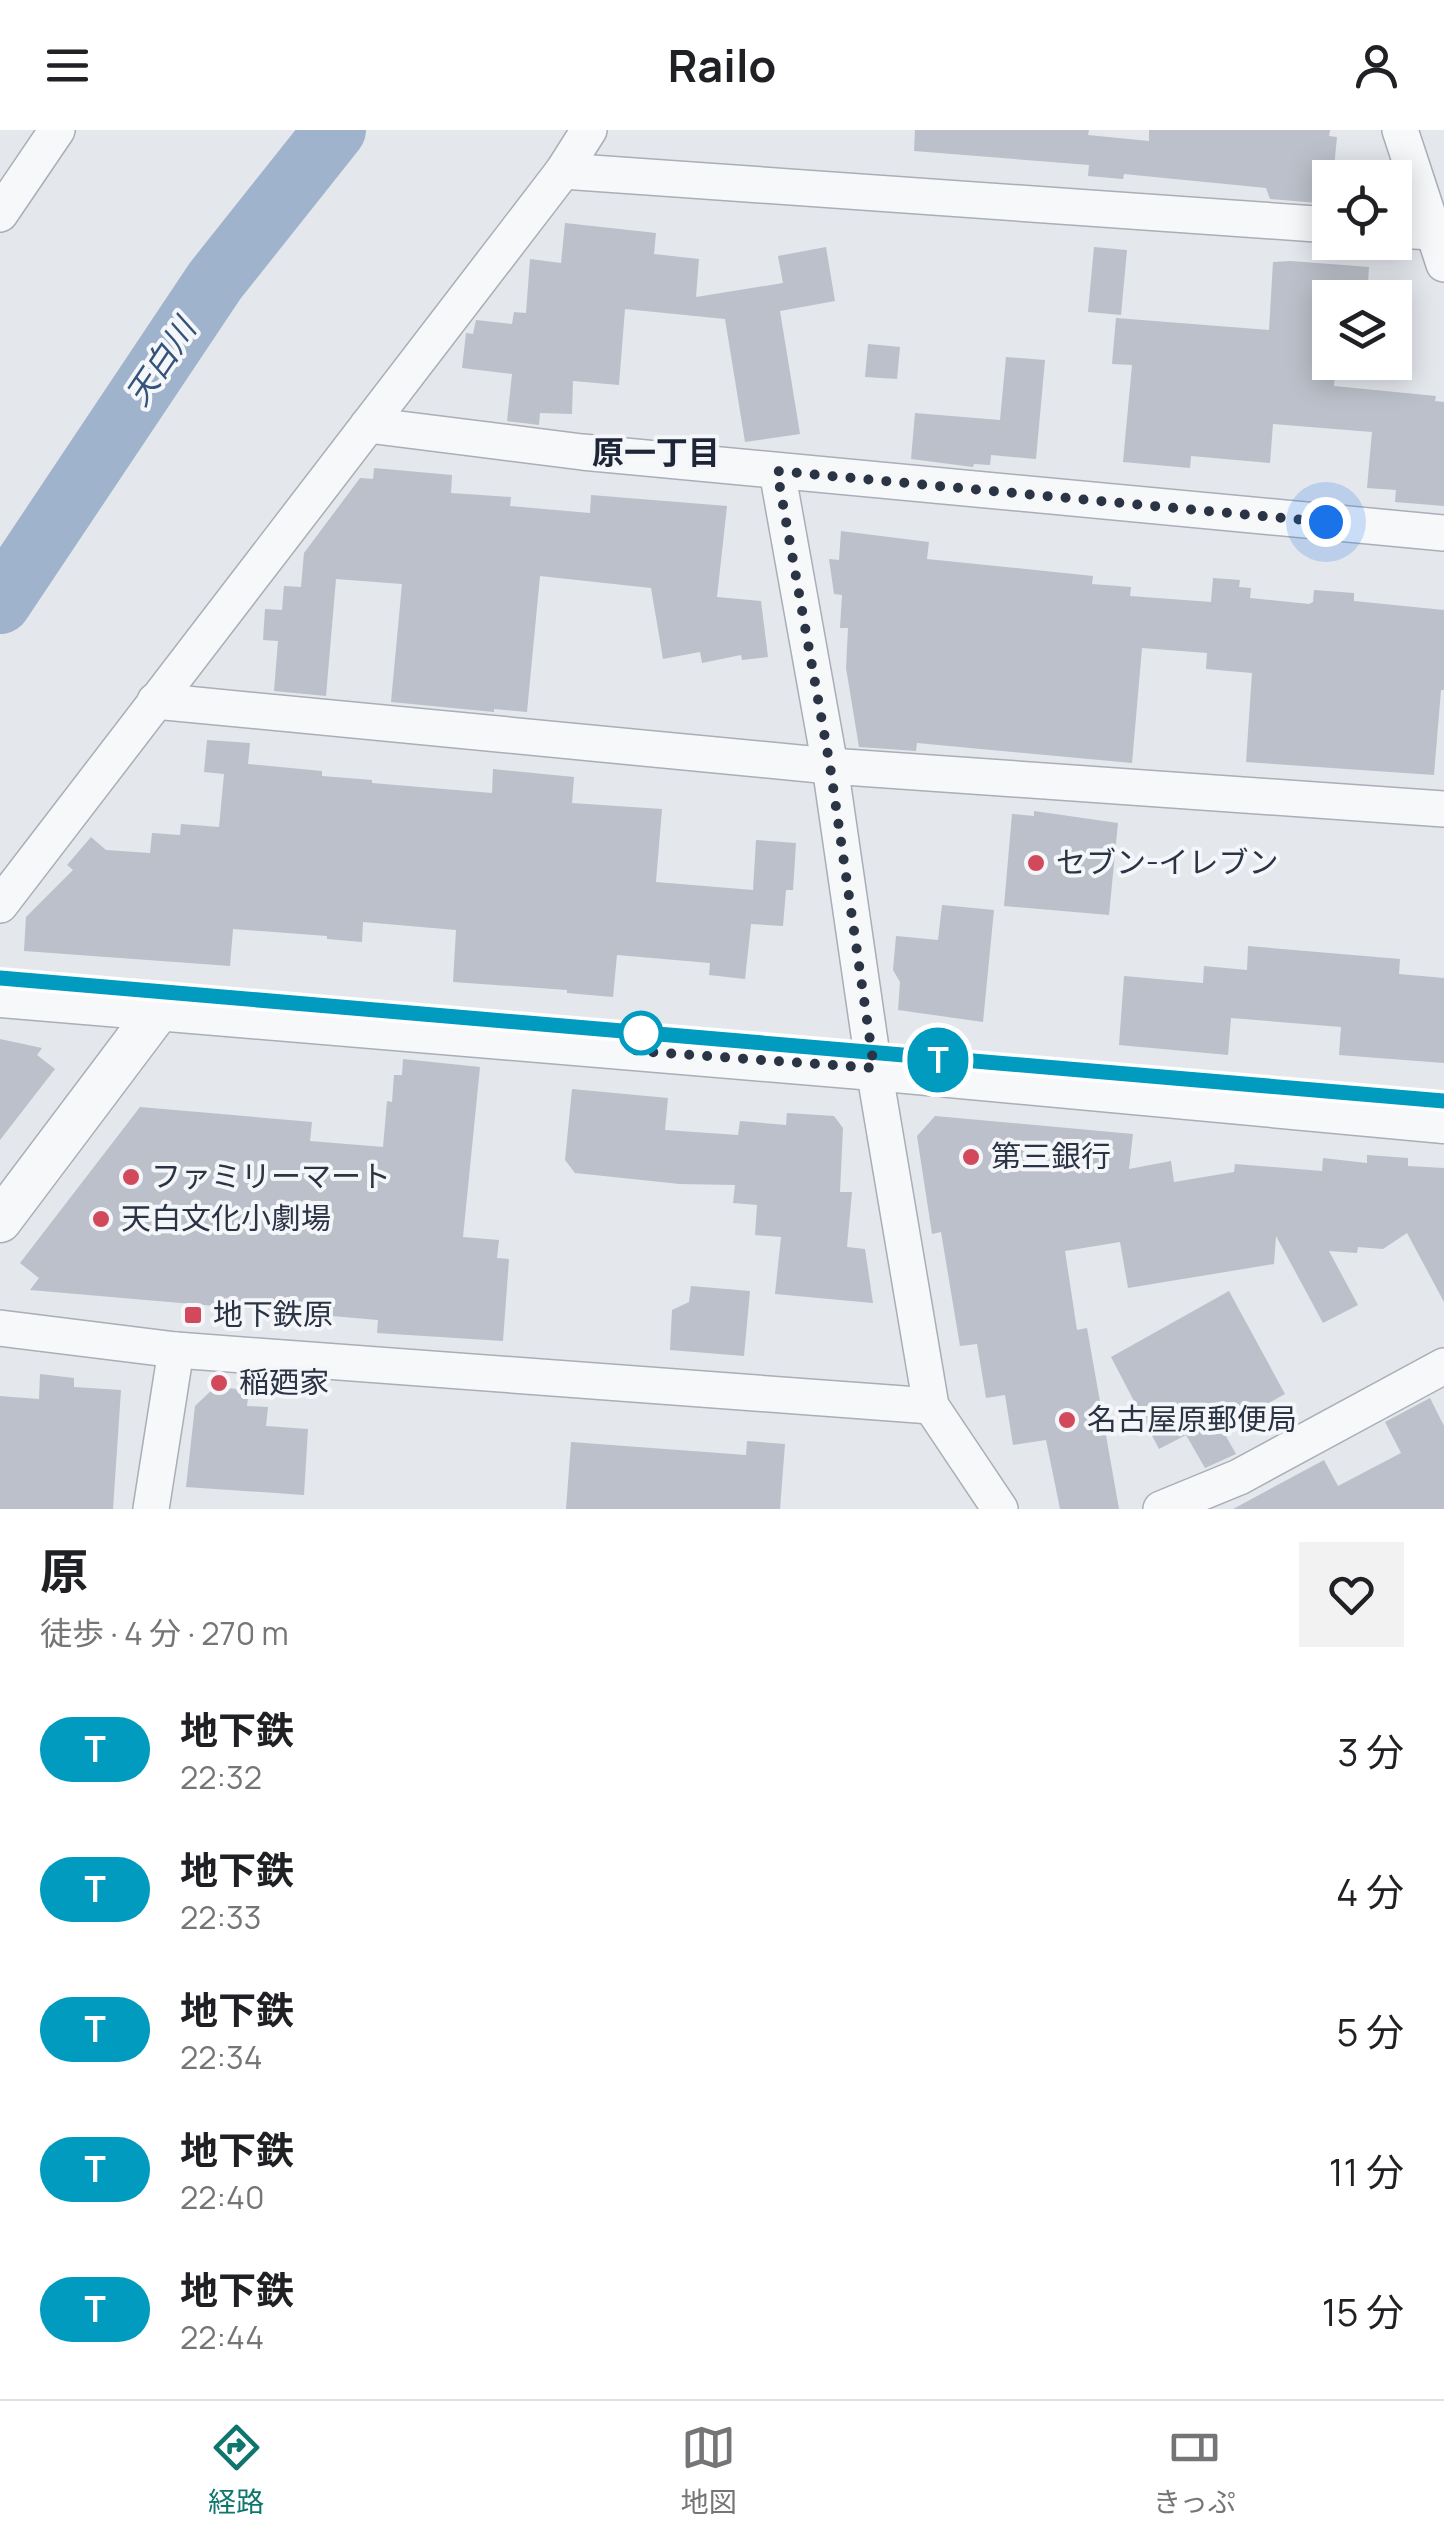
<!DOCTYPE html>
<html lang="ja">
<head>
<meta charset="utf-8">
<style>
  :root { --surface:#fff; --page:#f2f2f2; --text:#202124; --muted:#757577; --line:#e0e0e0; --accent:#0f766e }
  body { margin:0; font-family:Manrope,"Noto Sans JP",sans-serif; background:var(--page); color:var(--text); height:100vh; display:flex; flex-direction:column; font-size:38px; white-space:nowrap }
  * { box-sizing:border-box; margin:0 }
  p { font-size:32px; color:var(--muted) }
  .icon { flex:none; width:55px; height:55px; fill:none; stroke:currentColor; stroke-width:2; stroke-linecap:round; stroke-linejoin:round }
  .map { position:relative; height:1379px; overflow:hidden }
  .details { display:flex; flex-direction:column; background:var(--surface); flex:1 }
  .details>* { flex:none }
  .badge { padding:0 20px; border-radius:32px; font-size:35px; line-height:65px }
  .tools { position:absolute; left:1312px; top:30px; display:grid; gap:20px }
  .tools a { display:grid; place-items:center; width:100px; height:100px; border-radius:0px; background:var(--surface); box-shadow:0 5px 25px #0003; font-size:50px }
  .you { position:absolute; width:50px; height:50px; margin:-25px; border:8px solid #fff; border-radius:50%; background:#1a73e8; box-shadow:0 0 0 15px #1a73e833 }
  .map>.badge { position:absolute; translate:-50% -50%; box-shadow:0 0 0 5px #fff }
  .round { display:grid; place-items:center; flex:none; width:105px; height:105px; border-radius:0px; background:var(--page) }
  .summary { display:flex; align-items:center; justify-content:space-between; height:170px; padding:0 40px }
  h1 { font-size:48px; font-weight:700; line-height:75px }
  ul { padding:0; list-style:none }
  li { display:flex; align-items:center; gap:30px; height:140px; padding:0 40px }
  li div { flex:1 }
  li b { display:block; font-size:38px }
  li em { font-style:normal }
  li .badge { min-width:110px; font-weight:700; text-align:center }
  header { display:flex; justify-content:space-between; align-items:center; height:130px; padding:0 40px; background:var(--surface); font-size:45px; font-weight:700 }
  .menu { display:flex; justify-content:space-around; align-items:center; height:140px; border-top:2px solid var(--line); background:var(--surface); font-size:28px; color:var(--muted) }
  .menu a { display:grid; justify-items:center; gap:5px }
  .menu .selected { color:var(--accent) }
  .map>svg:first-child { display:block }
</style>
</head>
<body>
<header><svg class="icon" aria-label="menu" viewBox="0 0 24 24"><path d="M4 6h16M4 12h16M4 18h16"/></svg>Railo<svg class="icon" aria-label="person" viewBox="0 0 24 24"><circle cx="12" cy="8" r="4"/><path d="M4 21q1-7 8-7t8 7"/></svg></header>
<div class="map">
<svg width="1444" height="1379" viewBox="0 0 1444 1379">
  <rect width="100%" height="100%" fill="#e4e7ec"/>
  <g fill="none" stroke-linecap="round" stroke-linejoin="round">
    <polyline stroke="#9fb4cc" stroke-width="62" points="0,473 215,151 335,0"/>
  </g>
  <g fill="#bbc0ca">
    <polygon points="915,0 1089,0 1088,5 1149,11 1149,0 1330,0 1329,6 1337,7 1333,48 1330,48 1330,74 1270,69 1266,58 1124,44 1123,49 1088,46 1089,35 914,21"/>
    <polygon points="565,93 656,103 654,124 699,129 696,167 783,153 778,126 826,117 835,171 780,181 800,304 745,312 725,189 625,179 619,255 573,251 572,284 540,283 539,295 507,291 512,244 462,238 466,203 473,204 476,190 512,194 514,182 526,183 530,129 561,133"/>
    <polygon points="1094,117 1127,120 1121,185 1088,182"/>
    <polygon points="1291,131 1369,137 1367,168 1330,168 1330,232 1336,232 1334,256 1436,266 1435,271 1444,272 1444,376 1395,372 1396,360 1367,358 1372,302 1273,294 1270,333 1191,326 1190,338 1123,332 1132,235 1112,234 1116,188 1269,200 1273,132"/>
    <polygon points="868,214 900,217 897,249 865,247"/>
    <polygon points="1006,227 1045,230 1036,329 991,325 990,335 974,334 973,337 911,329 915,283 1000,290"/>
    <polygon points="374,338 452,345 451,363 511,367 510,376 590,383 591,365 727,376 717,467 761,471 768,527 742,530 741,525 702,533 700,522 663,529 651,458 540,446 527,582 494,579 494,582 391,572 402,454 336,449 326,566 274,561 278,511 263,510 265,479 282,480 284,456 301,457 304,423 360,348 373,349"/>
    <polygon points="841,401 929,412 927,429 1093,446 1092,454 1131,457 1130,466 1211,472 1213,448 1240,450 1239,457 1251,458 1250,468 1309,474 1313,472 1314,460 1354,463 1354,471 1444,480 1444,560 1441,560 1434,645 1246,632 1252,543 1206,539 1207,523 1142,518 1132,633 917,613 916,621 859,617 846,538 848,498 840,498 842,465 834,464 829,429 839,430"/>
    <polygon points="207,610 250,613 248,634 322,641 322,646 372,650 372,653 492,663 493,639 574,647 572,673 662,679 656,752 753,760 756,710 796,713 793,760 786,760 783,796 751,794 745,849 709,845 710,833 617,825 613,867 567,863 567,860 453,852 456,800 363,792 362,812 327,809 327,806 233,799 230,836 24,821 26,787 73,740 67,735 91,707 106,720 150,723 152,703 180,705 181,694 219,697 224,644 204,642"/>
    <polygon points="1034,681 1118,693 1109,785 1004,776 1012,684 1034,686"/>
    <polygon points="942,775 994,780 983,892 898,880 900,852 893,840 896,806 938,810"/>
    <polygon points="1248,816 1400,829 1399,844 1444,848 1444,933 1339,925 1341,897 1231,888 1228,925 1119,915 1124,846 1203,853 1204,836 1247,840"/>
    <polygon points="0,909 42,918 37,925 55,939 0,1010"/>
    <polygon points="403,929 480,937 463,1107 499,1110 497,1128 509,1129 503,1211 377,1203 378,1190 30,1160 39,1148 20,1133 140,977 312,992 310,1011 383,1017 387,971 392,972 394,945 402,945"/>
    <polygon points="572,959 668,968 665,1000 738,1005 740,991 786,995 787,983 834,986 843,998 840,1062 852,1062 847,1117 865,1119 873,1173 775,1164 781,1107 755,1105 757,1075 733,1073 735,1055 680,1054 575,1043 565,1030"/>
    <polygon points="935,986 1133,1004 1129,1039 1171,1031 1174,1052 1234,1042 1235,1034 1322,1041 1323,1028 1367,1033 1367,1025 1408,1028 1408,1036 1444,1038 1444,1172 1407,1103 1383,1119 1358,1117 1357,1123 1329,1121 1358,1175 1323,1193 1276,1106 1274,1134 1128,1158 1120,1112 1065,1121 1077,1200 1087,1198 1119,1379 1060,1379 1046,1310 1013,1315 1005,1265 986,1268 977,1214 960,1216 941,1102 932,1104 917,1006"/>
    <polygon points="691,1156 750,1161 744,1226 670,1220 672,1180 689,1172"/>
    <polygon points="1229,1161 1285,1264 1222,1299 1236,1324 1205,1338 1186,1305 1159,1319 1111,1227"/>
    <polygon points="40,1244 74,1248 74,1257 121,1260 113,1379 0,1379 0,1266 39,1269"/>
    <polygon points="215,1257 249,1260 247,1276 268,1277 266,1296 308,1299 304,1365 186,1357 195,1276"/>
    <polygon points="1430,1268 1444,1296 1444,1379 1233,1379 1324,1330 1338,1356 1401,1323 1385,1292"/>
    <polygon points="747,1311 785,1314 780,1379 566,1379 571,1312 746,1325"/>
  </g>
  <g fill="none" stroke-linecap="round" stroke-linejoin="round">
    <defs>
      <g id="minor">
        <polyline points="1400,0 1444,134"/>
        <polyline points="563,41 1330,95"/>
        <polyline points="0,84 57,0"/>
        <polyline points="1395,100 1433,102"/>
        <polyline points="368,295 582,322 1444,403"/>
        <polyline points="777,341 830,636 874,939 931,1276 1000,1379"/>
        <polyline points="155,571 830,636 1444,679"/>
        <polyline points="0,775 563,41 589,0"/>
        <polyline points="0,1198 176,1220 931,1276"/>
        <polyline points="151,1379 176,1220"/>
        <polyline points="1161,1379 1239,1347 1444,1236"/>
      </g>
      <g id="tertiary">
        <polyline points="0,866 874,939 1444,992"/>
        <polyline points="0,1091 158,881"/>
      </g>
    </defs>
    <use href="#minor" stroke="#a9aeb7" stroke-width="38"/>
    <use href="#tertiary" stroke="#a9aeb7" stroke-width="45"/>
    <use href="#minor" stroke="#f7f8fa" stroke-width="35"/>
    <use href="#tertiary" stroke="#f7f8fa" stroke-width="42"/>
  </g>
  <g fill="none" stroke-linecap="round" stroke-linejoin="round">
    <defs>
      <polyline id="line" points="0,848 1444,971"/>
    </defs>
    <use href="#line" stroke="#fff" stroke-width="22"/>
    <use href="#line" stroke="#009bbf" stroke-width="15"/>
    <polyline stroke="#2b3445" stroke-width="10" stroke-dasharray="0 18" points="641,903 636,921 874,938 830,636 777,341 1326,392"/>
  </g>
  <g fill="#d1495b" stroke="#f4f6f9" stroke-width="4">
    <circle cx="1036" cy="733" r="10"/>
    <circle cx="971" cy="1027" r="10"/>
    <circle cx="131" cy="1047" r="10"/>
    <circle cx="101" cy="1089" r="10"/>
    <rect x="183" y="1175" width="20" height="20" rx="5"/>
    <circle cx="219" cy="1253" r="10"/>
    <circle cx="1067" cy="1290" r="10"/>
  </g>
  <circle fill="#fff" stroke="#009bbf" stroke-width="5" cx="641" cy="903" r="20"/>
  <g text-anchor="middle" stroke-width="8" stroke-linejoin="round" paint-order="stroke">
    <g font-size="30" fill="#2b3445" stroke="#f4f6f9" text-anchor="start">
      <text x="1056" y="743">セブン-イレブン</text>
      <text x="991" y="1037">第三銀行</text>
      <text x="151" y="1057">ファミリーマート</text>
      <text x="121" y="1099">天白文化小劇場</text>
      <text x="213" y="1195">地下鉄原</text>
      <text x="239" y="1263">稲廼家</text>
      <text x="1087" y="1300">名古屋原郵便局</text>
    </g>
    <g font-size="32" font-style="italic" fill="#34527a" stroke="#f4f6f9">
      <text transform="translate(161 232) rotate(-56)" y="11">天白川</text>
    </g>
    <g font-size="32" font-weight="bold" fill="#1d2536" stroke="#f4f6f9">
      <text x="656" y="334">原一丁目</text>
    </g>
  </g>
</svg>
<div class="tools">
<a><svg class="icon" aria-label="locate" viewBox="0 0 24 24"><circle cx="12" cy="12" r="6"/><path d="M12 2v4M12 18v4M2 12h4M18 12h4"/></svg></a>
<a><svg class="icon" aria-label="layers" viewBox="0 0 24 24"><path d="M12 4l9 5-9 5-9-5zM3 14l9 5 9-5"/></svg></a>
</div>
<div class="you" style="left:1326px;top:392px"></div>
<b class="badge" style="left:938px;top:930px;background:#009bbf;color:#fff">T</b>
</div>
<section class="details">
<div class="summary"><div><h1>原</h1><p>徒歩 · 4 分 · 270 m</p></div><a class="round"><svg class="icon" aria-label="heart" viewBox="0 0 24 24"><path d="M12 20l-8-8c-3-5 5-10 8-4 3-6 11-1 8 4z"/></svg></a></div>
<ul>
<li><span class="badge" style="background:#009bbf;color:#fff">T</span><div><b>地下鉄</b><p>22:32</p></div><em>3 分</em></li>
<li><span class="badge" style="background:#009bbf;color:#fff">T</span><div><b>地下鉄</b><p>22:33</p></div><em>4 分</em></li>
<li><span class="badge" style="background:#009bbf;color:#fff">T</span><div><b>地下鉄</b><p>22:34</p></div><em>5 分</em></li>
<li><span class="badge" style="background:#009bbf;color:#fff">T</span><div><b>地下鉄</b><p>22:40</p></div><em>11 分</em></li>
<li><span class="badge" style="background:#009bbf;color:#fff">T</span><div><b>地下鉄</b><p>22:44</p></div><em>15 分</em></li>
</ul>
</section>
<nav class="menu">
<a class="selected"><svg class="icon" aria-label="directions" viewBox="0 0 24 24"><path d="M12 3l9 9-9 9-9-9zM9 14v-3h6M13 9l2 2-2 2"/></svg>経路</a>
<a><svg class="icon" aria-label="map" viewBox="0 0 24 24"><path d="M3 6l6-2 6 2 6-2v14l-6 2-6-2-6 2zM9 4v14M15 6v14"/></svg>地図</a>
<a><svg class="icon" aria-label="tickets" viewBox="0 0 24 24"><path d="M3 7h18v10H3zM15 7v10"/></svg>きっぷ</a>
</nav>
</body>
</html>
